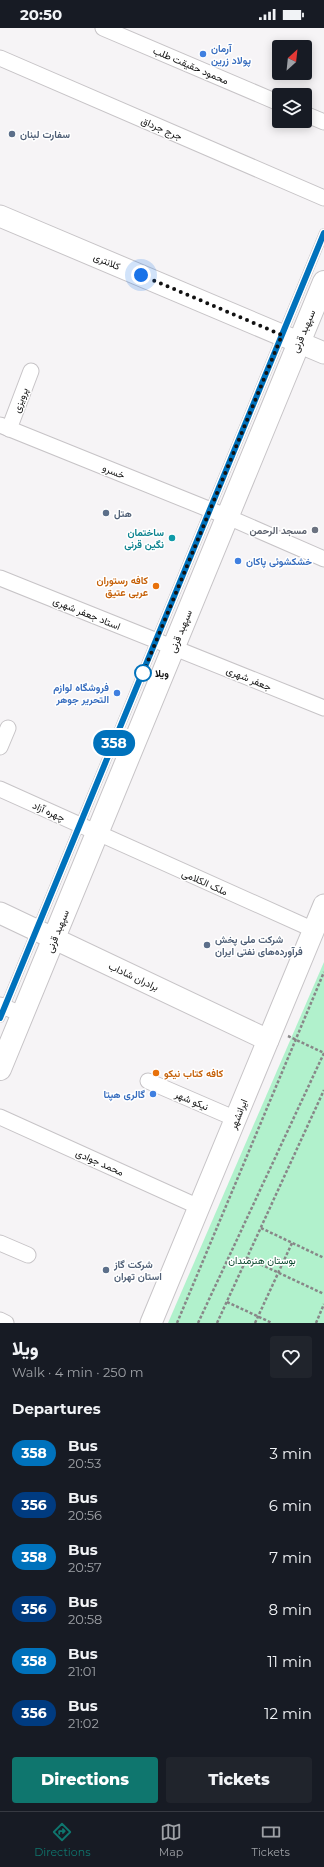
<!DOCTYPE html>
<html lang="en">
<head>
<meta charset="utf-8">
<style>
  :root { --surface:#171b24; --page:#20242c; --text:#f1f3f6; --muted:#9ea1a6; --line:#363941; --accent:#0f766e }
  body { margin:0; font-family:Montserrat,Vazirmatn,sans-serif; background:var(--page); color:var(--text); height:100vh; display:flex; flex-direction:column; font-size:15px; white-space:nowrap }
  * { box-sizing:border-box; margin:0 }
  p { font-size:13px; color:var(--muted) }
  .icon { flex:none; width:22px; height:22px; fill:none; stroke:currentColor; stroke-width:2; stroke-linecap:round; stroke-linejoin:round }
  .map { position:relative; height:1295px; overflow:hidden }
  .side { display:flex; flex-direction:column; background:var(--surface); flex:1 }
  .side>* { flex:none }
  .badge { padding:0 8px; border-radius:13px; font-size:14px; line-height:26px }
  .needle { width:26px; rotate:27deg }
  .tools { position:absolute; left:272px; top:12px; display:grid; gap:8px }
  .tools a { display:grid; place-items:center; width:40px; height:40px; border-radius:4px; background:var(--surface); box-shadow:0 2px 10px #0003; font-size:20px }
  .you { position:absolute; width:20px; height:20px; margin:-10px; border:3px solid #fff; border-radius:50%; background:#1a73e8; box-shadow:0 0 0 6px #1a73e833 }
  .map>.badge { position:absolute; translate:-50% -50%; box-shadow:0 0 0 2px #fff }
  h2 { padding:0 12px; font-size:15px; line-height:36px }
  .round { display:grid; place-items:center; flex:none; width:42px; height:42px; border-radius:4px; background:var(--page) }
  .summary { display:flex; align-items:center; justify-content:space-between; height:68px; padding:0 12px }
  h1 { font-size:19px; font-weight:800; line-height:30px }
  .action { display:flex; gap:8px; margin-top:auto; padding:8px 12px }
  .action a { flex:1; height:46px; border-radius:4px; background:var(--accent); color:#fff; font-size:16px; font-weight:800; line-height:46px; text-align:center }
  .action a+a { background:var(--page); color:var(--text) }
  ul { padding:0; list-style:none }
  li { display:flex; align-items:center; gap:12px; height:52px; padding:0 12px }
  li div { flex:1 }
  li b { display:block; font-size:15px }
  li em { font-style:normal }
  li .badge { min-width:44px; font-weight:700; text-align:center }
  .status { display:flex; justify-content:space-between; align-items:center; height:28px; padding:0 20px; background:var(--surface); direction:ltr }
  .status svg { height:11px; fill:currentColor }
  .dock { display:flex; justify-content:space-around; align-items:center; height:56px; border-top:1px solid var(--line); background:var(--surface); font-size:11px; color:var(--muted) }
  .dock a { display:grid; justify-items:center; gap:2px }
  .dock .current { color:var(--accent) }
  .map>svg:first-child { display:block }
</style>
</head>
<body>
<div class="status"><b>20:50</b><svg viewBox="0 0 49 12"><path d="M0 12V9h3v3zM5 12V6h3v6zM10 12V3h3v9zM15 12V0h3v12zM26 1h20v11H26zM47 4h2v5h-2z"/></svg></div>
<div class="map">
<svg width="324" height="1295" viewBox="0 0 324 1295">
  <rect width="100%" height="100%" fill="#f6f4f6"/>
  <polygon fill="#b1f1cc" points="324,934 324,1295 168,1295"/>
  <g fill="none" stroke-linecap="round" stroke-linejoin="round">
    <defs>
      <polyline id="lane" points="0,990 324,205"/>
      <g id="street">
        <polyline points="103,0 279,75"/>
        <polyline points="0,30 324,170"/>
        <polyline points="305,86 324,94"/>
        <polyline points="0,397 228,489 324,531"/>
        <polyline points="9,401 31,343"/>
        <polyline points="0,550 324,680"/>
        <polyline points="0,719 8,700"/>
        <polyline points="0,761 314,902"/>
        <polyline points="0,977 23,987"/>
        <polyline points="148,1053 236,1091"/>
        <polyline points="0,1089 199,1179"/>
        <polyline points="0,1215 28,1227"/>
        <polyline points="0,1292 6,1295"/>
      </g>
      <g id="secondary">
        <polyline points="0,188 324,325"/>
        <polyline points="0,885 268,1012"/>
        <polyline points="151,1295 324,877"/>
      </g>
      <polyline id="primary" points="0,1041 324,254"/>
    </defs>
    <use href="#lane" stroke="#c7c4c7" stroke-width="10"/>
    <use href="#street" stroke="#c7c4c7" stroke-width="17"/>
    <use href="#secondary" stroke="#c7c4c7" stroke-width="23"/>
    <use href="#primary" stroke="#c7c4c7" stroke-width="24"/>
    <g stroke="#888788" stroke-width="2.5" stroke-dasharray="3 2" stroke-linecap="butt">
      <polyline points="288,1008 324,1025"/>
      <polyline points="261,1200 324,1230"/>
      <polyline points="247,1230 324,1266"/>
      <polyline points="227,1274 272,1295"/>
      <polyline points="177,1295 324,944"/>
      <polyline points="198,1295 324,1025"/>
      <polyline points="217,1295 324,1062"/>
      <polyline points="255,1295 292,1215"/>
      <polyline points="316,1295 324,1276"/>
    </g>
    <use href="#lane" stroke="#fff" stroke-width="8"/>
    <use href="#street" stroke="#fff" stroke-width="15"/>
    <use href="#secondary" stroke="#fff" stroke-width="21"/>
    <use href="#primary" stroke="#fff" stroke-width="22"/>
  </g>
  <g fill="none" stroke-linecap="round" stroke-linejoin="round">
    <defs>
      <polyline id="line" points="0,990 324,205"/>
    </defs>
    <use href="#line" stroke="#fff" stroke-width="9"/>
    <use href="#line" stroke="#0072bc" stroke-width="6"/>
    <polyline stroke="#121212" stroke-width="4" stroke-dasharray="0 7.2" points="141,247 282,307 143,645"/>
  </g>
  <g fill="#3f7fe0" stroke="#fff" stroke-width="1.5">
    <circle cx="203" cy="26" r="4"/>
    <circle cx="238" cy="533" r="4"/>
    <circle cx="117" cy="665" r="4"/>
    <circle cx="153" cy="1066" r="4"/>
  </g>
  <g fill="#5c6f8a" stroke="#fff" stroke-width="1.5">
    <circle cx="12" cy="106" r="4"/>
    <circle cx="106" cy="485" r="4"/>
    <circle cx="207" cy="917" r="4"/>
    <circle cx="106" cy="1242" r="4"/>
  </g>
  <circle fill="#6b7280" stroke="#fff" stroke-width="1.5" cx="315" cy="502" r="4"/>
  <circle fill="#0f9aa8" stroke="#fff" stroke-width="1.5" cx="172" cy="510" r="4"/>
  <g fill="#e8710a" stroke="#fff" stroke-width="1.5">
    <circle cx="156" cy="558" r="4"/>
    <circle cx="156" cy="1045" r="4"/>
  </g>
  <circle fill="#fff" stroke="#0072bc" stroke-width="2" cx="143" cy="645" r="8"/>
  <g text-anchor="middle" stroke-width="3" stroke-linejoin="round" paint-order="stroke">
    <g font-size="10" font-weight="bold" fill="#366cbe" stroke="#fff" text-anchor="start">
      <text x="211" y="24">آرمان<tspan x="211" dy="12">پولاد زرین</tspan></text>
      <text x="246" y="537">خشکشوئی پاکان</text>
      <text x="109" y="663" text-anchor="end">فروشگاه لوازم<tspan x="109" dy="12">التحریر جوهر</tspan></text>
      <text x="145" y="1070" text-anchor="end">گالری هپتا</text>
    </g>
    <g font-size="10" fill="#121212" stroke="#fff">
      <text transform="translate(191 37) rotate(23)" y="4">محمود حقیقت طلب</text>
      <text transform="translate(162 100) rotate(23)" y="4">جرج جرداق</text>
      <text transform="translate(107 233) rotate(23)" y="4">کلانتری</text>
      <text transform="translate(303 303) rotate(-67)" y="4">سپهبد قرنی</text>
      <text transform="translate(20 372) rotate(-70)" y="4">پرویزی</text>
      <text transform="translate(114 443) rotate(22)" y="4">خسرو</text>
      <text transform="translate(87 585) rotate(22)" y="4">استاد جعفر شهری</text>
      <text transform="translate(180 603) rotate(-68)" y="4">سپهبد قرنی</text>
      <text transform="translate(249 650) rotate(22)" y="4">جعفر شهری</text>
      <text transform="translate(49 783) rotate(24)" y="4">چهره آزاد</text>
      <text transform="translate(205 854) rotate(24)" y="4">ملک الکلامی</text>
      <text transform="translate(57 903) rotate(-68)" y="4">سپهبد قرنی</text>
      <text transform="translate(134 948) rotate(25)" y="4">برادران شاداب</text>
      <text transform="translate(192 1072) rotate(23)" y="4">نیکو شهر</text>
      <text transform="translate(238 1086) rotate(-68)" y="4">ایرانشهر</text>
      <text transform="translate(100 1134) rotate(24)" y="4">محمد جوادی</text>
    </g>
    <g font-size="10" font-weight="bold" fill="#4e5e75" stroke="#fff" text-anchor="start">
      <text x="20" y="110">سفارت لبنان</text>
      <text x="114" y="489">هتل</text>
      <text x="215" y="915">شرکت ملی پخش<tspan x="215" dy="12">فرآورده‌های نفتی ایران</tspan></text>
      <text x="114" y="1240">شرکت گاز<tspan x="114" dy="12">استان تهران</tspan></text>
    </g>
    <g font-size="10" font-weight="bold" fill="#5b616d" stroke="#fff" text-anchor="end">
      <text x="307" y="506">مسجد الرحمن</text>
    </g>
    <g font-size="10" font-weight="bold" fill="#0d838f" stroke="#fff" text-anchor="end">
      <text x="164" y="508">ساختمان<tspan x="164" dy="12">نگین قرنی</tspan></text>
    </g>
    <g font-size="10" font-weight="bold" fill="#c56008" stroke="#fff" text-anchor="end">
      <text x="148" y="556">کافه رستوران<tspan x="148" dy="12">عربی عتیق</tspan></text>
      <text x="164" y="1049" text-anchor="start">کافه کتاب نیکو</text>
    </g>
    <g font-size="10" font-weight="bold" fill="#121212" stroke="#fff" text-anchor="start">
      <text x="155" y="649">ویلا</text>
    </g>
    <g font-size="10" fill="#08472c" stroke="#fff">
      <text x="262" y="1236">بوستان هنرمندان</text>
    </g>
  </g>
</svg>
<div class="tools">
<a><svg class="needle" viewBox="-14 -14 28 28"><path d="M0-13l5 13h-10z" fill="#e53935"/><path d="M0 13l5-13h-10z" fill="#9ea1a6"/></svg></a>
<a><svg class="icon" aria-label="layers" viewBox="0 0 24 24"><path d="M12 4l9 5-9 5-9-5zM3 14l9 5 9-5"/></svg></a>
</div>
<div class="you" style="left:141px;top:247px"></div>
<b class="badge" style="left:114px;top:715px;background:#0072bc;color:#fff">358</b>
</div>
<section class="side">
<div class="summary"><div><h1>ویلا</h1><p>Walk · 4 min · 250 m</p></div><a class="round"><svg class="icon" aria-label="heart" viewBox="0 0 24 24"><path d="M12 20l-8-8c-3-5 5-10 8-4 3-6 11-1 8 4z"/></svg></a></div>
<h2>Departures</h2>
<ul>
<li><span class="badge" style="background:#0072bc;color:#fff">358</span><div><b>Bus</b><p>20:53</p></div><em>3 min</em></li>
<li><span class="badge" style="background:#003b80;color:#fff">356</span><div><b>Bus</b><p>20:56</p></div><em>6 min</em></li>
<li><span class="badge" style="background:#0072bc;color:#fff">358</span><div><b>Bus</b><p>20:57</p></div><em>7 min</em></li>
<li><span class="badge" style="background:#003b80;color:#fff">356</span><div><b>Bus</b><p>20:58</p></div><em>8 min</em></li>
<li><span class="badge" style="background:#0072bc;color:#fff">358</span><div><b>Bus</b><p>21:01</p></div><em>11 min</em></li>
<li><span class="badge" style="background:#003b80;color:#fff">356</span><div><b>Bus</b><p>21:02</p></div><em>12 min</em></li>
</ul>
<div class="action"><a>Directions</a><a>Tickets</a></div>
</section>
<nav class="dock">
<a class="current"><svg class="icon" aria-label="directions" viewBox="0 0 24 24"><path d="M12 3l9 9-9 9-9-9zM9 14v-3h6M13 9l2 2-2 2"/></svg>Directions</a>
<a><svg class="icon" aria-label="map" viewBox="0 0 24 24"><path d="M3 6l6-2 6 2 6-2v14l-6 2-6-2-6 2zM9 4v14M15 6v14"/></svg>Map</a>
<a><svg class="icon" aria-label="tickets" viewBox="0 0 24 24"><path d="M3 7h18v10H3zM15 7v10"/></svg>Tickets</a>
</nav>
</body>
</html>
